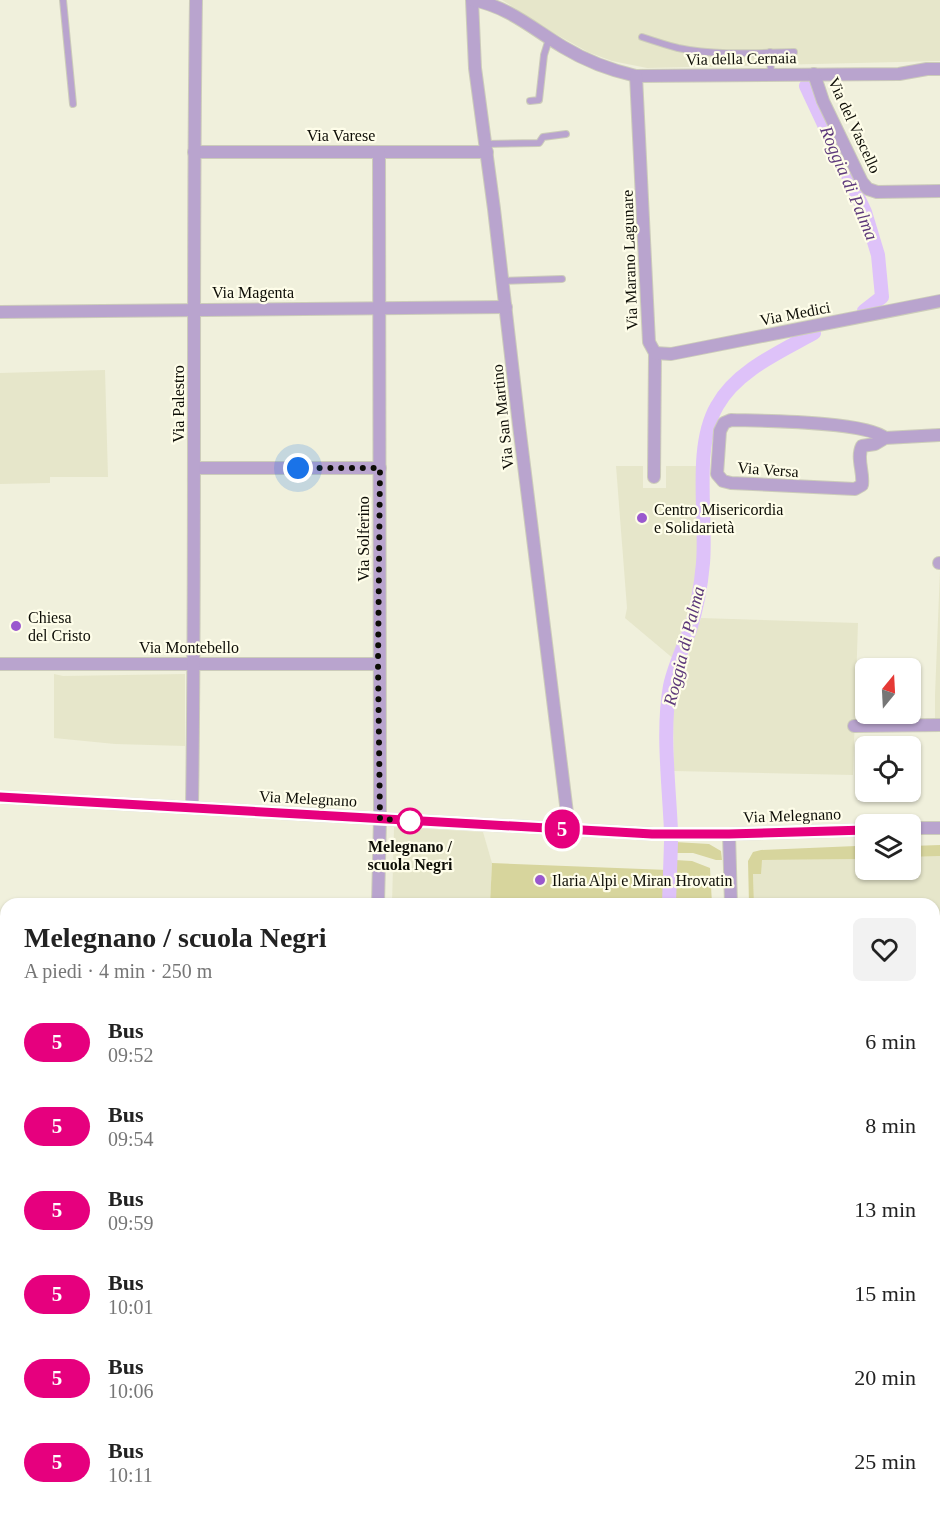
<!DOCTYPE html>
<html lang="it">
<head>
<meta charset="utf-8">
<style>
  :root { --surface:#fff; --page:#f2f2f2; --text:#222; --muted:#767676 }
  body { margin:0; font-family:Georgia,serif; background:var(--page); color:var(--text); height:100vh; display:flex; flex-direction:column; font-size:22px; white-space:nowrap }
  * { box-sizing:border-box; margin:0 }
  p { font-size:20px; color:var(--muted) }
  .icon { flex:none; width:33px; height:33px; fill:none; stroke:currentColor; stroke-width:2; stroke-linecap:round; stroke-linejoin:round }
  .map { position:relative; flex:1; overflow:hidden }
  .details { position:absolute; left:0px; top:898px; width:940px; height:620px; display:flex; flex-direction:column; background:var(--surface); border-radius:18px 18px 0 0; box-shadow:0 2px 4px #0004 }
  .details>* { flex:none }
  .badge { padding:0 12px; border-radius:20px; font-size:21px; line-height:39px }
  .needle { width:39px; rotate:18deg }
  .tools { position:absolute; left:855px; top:658px; display:grid; gap:12px }
  .tools a { display:grid; place-items:center; width:66px; height:66px; border-radius:9px; background:var(--surface); box-shadow:0 2px 4px #0004; font-size:30px }
  .you { position:absolute; width:30px; height:30px; margin:-15px; border:4px solid #fff; border-radius:50%; background:#1a73e8; box-shadow:0 0 0 9px #1a73e833 }
  .map>.badge { position:absolute; translate:-50% -50%; box-shadow:0 0 0 3px #fff }
  .round { display:grid; place-items:center; flex:none; width:63px; height:63px; border-radius:9px; background:var(--page) }
  .head { display:flex; align-items:center; justify-content:space-between; height:102px; padding:0 24px }
  h1 { font-size:28px; font-weight:700; line-height:45px }
  ul { padding:0; list-style:none }
  li { display:flex; align-items:center; gap:18px; height:84px; padding:0 24px }
  li div { flex:1 }
  li b { display:block; font-size:22px }
  li em { font-style:normal }
  li .badge { min-width:66px; font-weight:700; text-align:center }
  .map>svg:first-child { display:block }
</style>
</head>
<body>
<div class="map">
<svg width="940" height="1517" viewBox="0 0 940 1517">
  <rect width="100%" height="100%" fill="#f0f0dc"/>
  <g fill="#e6e6ca">
    <polygon points="502,0 940,0 940,61 647,68 612,61 588,52 552,32"/>
    <polygon points="105,370 108,477 50,477 50,483 0,484 0,373"/>
    <polygon points="616,466 643,466 643,488 666,488 666,466 700,466 701,560 696,593 675,660 625,618 627,608"/>
    <polygon points="940,569 940,720 935,720 935,695"/>
    <polygon points="701,618 858,623 853,775 674,771 673,713 678,685"/>
    <polygon points="54,674 63,676 185,674 185,746 115,744 54,738"/>
    <polygon points="394,827 483,832 492,863 490,904 392,904"/>
    <polygon points="940,856 940,977 935,978 934,904 754,904 753,874 761,873 761,860 865,859 866,870 910,870 911,857"/>
  </g>
  <g fill="#d7d59d">
    <polygon points="675,842 709,844 721,851 722,860 716,860 693,853 675,853"/>
    <polygon points="940,845 940,856 911,857 911,846"/>
    <polygon points="856,846 862,850 864,859 762,860 761,874 753,874 754,904 749,904 748,861 753,852 761,850"/>
    <polygon points="675,860 692,861 710,868 712,904 675,904"/>
    <polygon points="492,863 668,870 666,904 490,904"/>
  </g>
  <g fill="none" stroke-linecap="round" stroke-linejoin="round">
    <g stroke="#dec2f9" stroke-width="14">
      <polyline points="806,86 865,212 878,255 882,297 864,311"/>
      <path d="M671,831c-2,-46 -9,-101 -1,-145 4,-19 13,-38 20,-56 7,-22 11,-44 13,-67 4,-46 -10,-116 14,-157 19,-35 63,-54 97,-73"/>
      <polyline points="669,904 671,842"/>
      <polyline points="597,1517 600,1512"/>
    </g>
    <defs>
      <g id="lane">
        <polyline points="63,0 73,104"/>
        <path d="M642,37c12,4 24,8 36,11 38,8 77,5 116,4"/>
        <polyline points="770,52 771,74"/>
        <polyline points="530,101 539,100 544,55 549,39"/>
        <polyline points="486,144 539,143 543,137 566,134"/>
        <polyline points="503,281 562,279"/>
      </g>
      <g id="street">
        <polyline points="472,0 475,68 494,209 519,425 569,829"/>
        <path d="M473,0c36,7 60,29 90,47 23,14 47,23 73,29l263,-2 28,-5h13"/>
        <polyline points="814,74 823,101 862,182 868,189 877,192 940,191"/>
        <polyline points="636,76 649,342 655,353 654,477"/>
        <polyline points="194,152 487,152"/>
        <polyline points="0,312 506,307"/>
        <polyline points="655,353 671,354 940,301"/>
        <path d="M885,438c-19,-17 -124,-17 -154,-18l-7,3 -4,8 -3,43 6,7 8,2 124,6 7,-4c2,-13 -6,-27 0,-39l13,-2 10,-6 55,-3"/>
        <polyline points="195,468 380,468"/>
        <polyline points="939,563 940,563"/>
        <polyline points="0,664 378,664"/>
        <polyline points="854,726 940,725"/>
        <polyline points="0,797 653,834 729,834 866,830"/>
        <path d="M192,808c4,-269 0,-539 4,-808"/>
        <polyline points="910,828 940,828"/>
        <polyline points="729,834 731,904"/>
        <polyline points="378,904 380,819 379,152"/>
        <polyline points="934,1026 940,1026"/>
        <polyline points="0,1256 6,1256"/>
        <polyline points="934,1364 940,1363"/>
        <polyline points="746,1512 746,1517"/>
        <polyline points="873,1512 876,1517"/>
      </g>
      <polyline id="secondary" points="0,1516 0,1517"/>
    </defs>
    <use href="#lane" stroke="#ccccba" stroke-width="8"/>
    <use href="#street" stroke="#ccccba" stroke-width="14"/>
    <use href="#secondary" stroke="#ccccba" stroke-width="18"/>
    <use href="#lane" stroke="#b9a4ce" stroke-width="6"/>
    <use href="#street" stroke="#b9a4ce" stroke-width="12"/>
    <use href="#secondary" stroke="#9e7fbc" stroke-width="16"/>
  </g>
  <g fill="none" stroke-linecap="round" stroke-linejoin="round">
    <defs>
      <polyline id="line" points="0,797 652,834 729,834 866,830"/>
    </defs>
    <use href="#line" stroke="#fff" stroke-width="14"/>
    <use href="#line" stroke="#e6007e" stroke-width="9"/>
    <polyline stroke="#0d0d06" stroke-width="6" stroke-dasharray="0 10.8" points="298,468 380,468 378,664 380,819 413,821 410,821"/>
  </g>
  <g fill="#9a58ce" stroke="#fefde9" stroke-width="2">
    <circle cx="642" cy="518" r="6"/>
    <circle cx="16" cy="626" r="6"/>
    <circle cx="540" cy="880" r="6"/>
  </g>
  <circle fill="#fff" stroke="#e6007e" stroke-width="3" cx="410" cy="821" r="12"/>
  <g text-anchor="middle" stroke-width="4.5" stroke-linejoin="round" paint-order="stroke">
    <g font-size="16" fill="#0d0d06" stroke="#fefde9">
      <text transform="translate(741 58) rotate(-1)" y="6">Via della Cernaia</text>
      <text transform="translate(855 125) rotate(65)" y="6">Via del Vascello</text>
      <text x="341" y="141">Via Varese</text>
      <text transform="translate(629 260) rotate(-92)" y="6">Via Marano Lagunare</text>
      <text x="253" y="298">Via Magenta</text>
      <text transform="translate(795 313) rotate(-11)" y="6">Via Medici</text>
      <text transform="translate(178 404) rotate(-90)" y="6">Via Palestro</text>
      <text transform="translate(502 417) rotate(-96)" y="6">Via San Martino</text>
      <text transform="translate(768 469) rotate(4)" y="6">Via Versa</text>
      <text transform="translate(363 539) rotate(-90)" y="6">Via Solferino</text>
      <text x="189" y="653">Via Montebello</text>
      <text transform="translate(308 798) rotate(3)" y="6">Via Melegnano</text>
      <text transform="translate(792 815) rotate(-2)" y="6">Via Melegnano</text>
    </g>
    <g font-size="16" fill="#0d0d06" stroke="#fefde9" text-anchor="start">
      <text x="654" y="515">Centro Misericordia<tspan x="654" dy="18">e Solidarietà</tspan></text>
      <text x="28" y="623">Chiesa<tspan x="28" dy="18">del Cristo</tspan></text>
      <text x="552" y="886">Ilaria Alpi e Miran Hrovatin</text>
    </g>
    <g font-size="16" font-weight="bold" fill="#0d0d06" stroke="#fefde9">
      <text x="410" y="852">Melegnano /<tspan x="410" dy="18">scuola Negri</tspan></text>
    </g>
    <g font-size="18" font-style="italic" fill="#5d397b" stroke="#fefde9">
      <text transform="translate(849 183) rotate(67)" y="6">Roggia di Palma</text>
      <text transform="translate(684 646) rotate(-76)" y="6">Roggia di Palma</text>
    </g>
  </g>
</svg>
<div class="tools">
<a><svg class="needle" viewBox="-14 -14 28 28"><path d="M0-13l5 13h-10z" fill="#e53935"/><path d="M0 13l5-13h-10z" fill="#767676"/></svg></a>
<a><svg class="icon" aria-label="locate" viewBox="0 0 24 24"><circle cx="12" cy="12" r="6"/><path d="M12 2v4M12 18v4M2 12h4M18 12h4"/></svg></a>
<a><svg class="icon" aria-label="layers" viewBox="0 0 24 24"><path d="M12 4l9 5-9 5-9-5zM3 14l9 5 9-5"/></svg></a>
</div>
<div class="you" style="left:298px;top:468px"></div>
<b class="badge" style="left:562px;top:829px;background:#e6007e;color:#fff">5</b>
<section class="details">
<div class="head"><div><h1>Melegnano / scuola Negri</h1><p>A piedi · 4 min · 250 m</p></div><a class="round"><svg class="icon" aria-label="heart" viewBox="0 0 24 24"><path d="M12 20l-8-8c-3-5 5-10 8-4 3-6 11-1 8 4z"/></svg></a></div>
<ul>
<li><span class="badge" style="background:#e6007e;color:#fff">5</span><div><b>Bus</b><p>09:52</p></div><em>6 min</em></li>
<li><span class="badge" style="background:#e6007e;color:#fff">5</span><div><b>Bus</b><p>09:54</p></div><em>8 min</em></li>
<li><span class="badge" style="background:#e6007e;color:#fff">5</span><div><b>Bus</b><p>09:59</p></div><em>13 min</em></li>
<li><span class="badge" style="background:#e6007e;color:#fff">5</span><div><b>Bus</b><p>10:01</p></div><em>15 min</em></li>
<li><span class="badge" style="background:#e6007e;color:#fff">5</span><div><b>Bus</b><p>10:06</p></div><em>20 min</em></li>
<li><span class="badge" style="background:#e6007e;color:#fff">5</span><div><b>Bus</b><p>10:11</p></div><em>25 min</em></li>
</ul>
</section>
</div>
</body>
</html>
